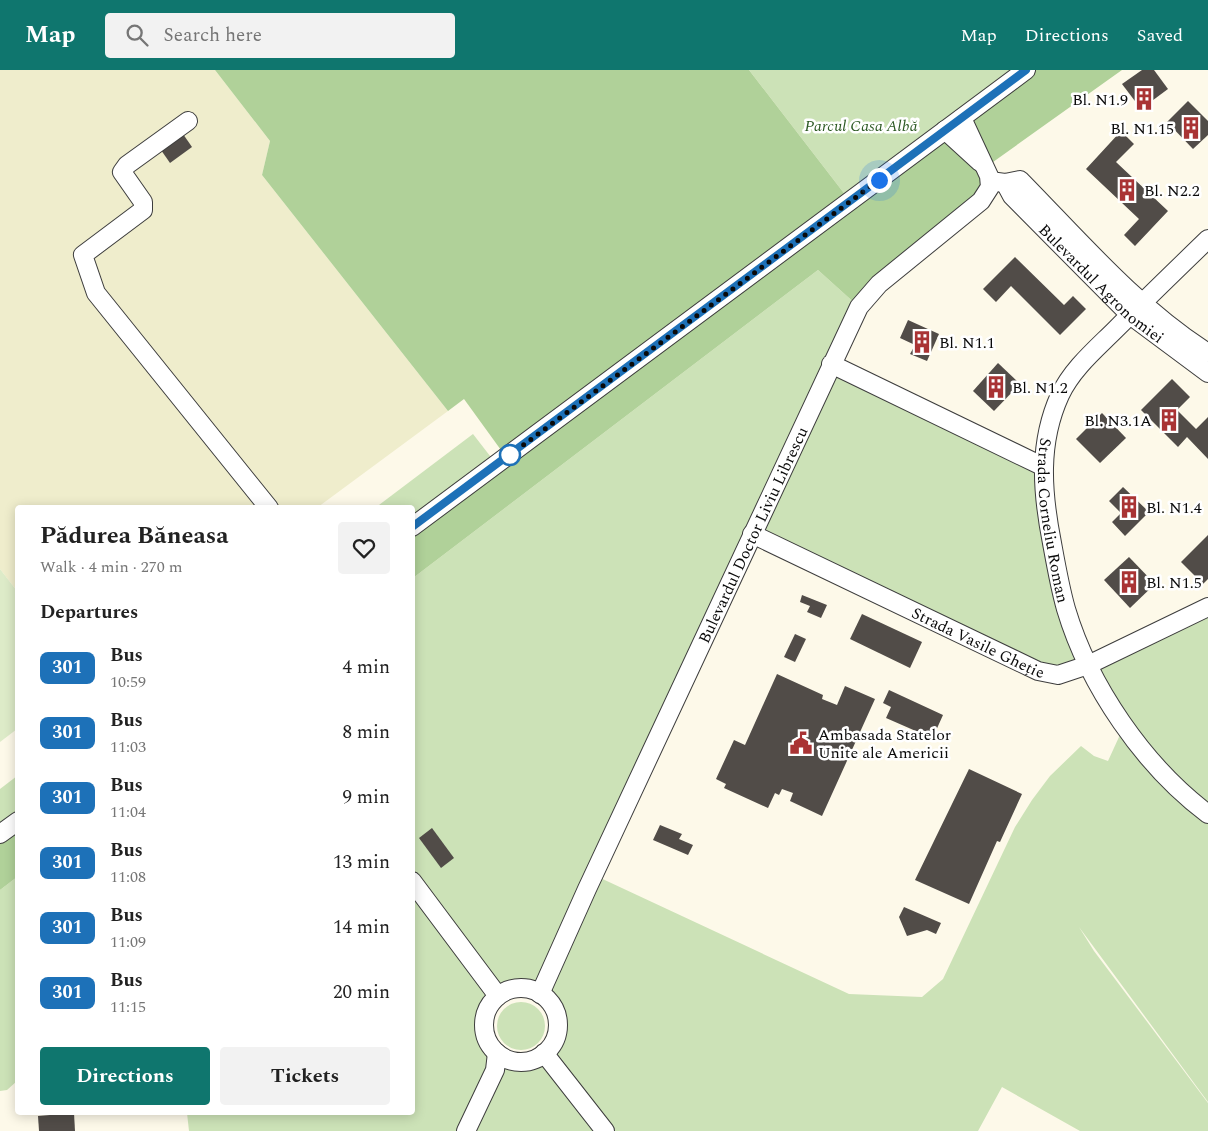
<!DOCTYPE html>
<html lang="en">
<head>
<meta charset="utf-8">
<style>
  :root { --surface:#fff; --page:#f2f2f2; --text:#222; --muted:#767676; --accent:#0f766e }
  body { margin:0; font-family:Spectral,serif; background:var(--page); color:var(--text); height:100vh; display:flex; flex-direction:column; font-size:19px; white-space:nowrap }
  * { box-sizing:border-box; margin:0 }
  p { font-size:16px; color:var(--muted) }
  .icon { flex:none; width:28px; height:28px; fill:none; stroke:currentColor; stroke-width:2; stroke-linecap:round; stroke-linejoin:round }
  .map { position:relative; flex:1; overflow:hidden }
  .drawer { position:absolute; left:15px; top:435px; width:400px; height:610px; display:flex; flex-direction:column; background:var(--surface); border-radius:5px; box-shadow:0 2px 12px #0003 }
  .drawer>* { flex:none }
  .badge { padding:0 10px; border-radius:8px; font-size:18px; line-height:32px }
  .you { position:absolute; width:25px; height:25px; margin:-12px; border:4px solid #fff; border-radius:50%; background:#1a73e8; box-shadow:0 0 0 8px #1a73e833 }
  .map>.badge { position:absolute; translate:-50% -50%; box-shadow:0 0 0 2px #fff }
  h2 { padding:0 25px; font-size:19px; line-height:45px }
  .round { display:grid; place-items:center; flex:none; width:52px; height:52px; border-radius:5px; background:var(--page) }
  .head { display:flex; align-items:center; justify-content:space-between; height:85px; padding:0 25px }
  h1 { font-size:24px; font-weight:700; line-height:38px }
  .primary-button { display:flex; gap:10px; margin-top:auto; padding:10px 25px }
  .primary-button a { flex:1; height:58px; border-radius:5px; background:var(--accent); color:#fff; font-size:20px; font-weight:700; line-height:58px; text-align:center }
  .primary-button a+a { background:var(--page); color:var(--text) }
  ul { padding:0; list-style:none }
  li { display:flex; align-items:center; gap:15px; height:65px; padding:0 25px }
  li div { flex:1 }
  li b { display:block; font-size:19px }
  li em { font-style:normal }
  li .badge { min-width:55px; font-weight:700; text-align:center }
  header { display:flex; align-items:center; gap:30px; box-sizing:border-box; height:70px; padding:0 25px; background:var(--accent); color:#fff }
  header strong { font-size:24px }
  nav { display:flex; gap:28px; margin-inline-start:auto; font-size:18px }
  .search { width:350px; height:45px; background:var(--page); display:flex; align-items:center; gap:12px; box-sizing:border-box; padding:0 18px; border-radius:5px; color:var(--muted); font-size:19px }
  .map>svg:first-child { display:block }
</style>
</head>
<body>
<header>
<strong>Map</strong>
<div class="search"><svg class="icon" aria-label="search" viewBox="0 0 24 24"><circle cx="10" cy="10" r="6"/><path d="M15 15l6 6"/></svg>Search here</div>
<nav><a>Map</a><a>Directions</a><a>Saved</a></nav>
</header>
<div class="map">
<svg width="1208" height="1061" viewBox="0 0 1208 1061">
  <rect width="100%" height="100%" fill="#fdf9e9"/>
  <polygon fill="#efedcc" points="0,0 215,0 270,71 262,105 448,341 318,437 18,438 17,521 0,499"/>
  <g fill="#cce2b7" fill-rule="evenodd">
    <polygon points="749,0 1026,0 850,131"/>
    <path d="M818,200l41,37 -28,57 211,102 6,55 40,144 120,-58v495l-129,-175 15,24 114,152v28h-128l-78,-44 -24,44h-789l-2,-18 225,-1 1,-534zM752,464l306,141 30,-10 36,61 -16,35 -14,-5 -13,-10 -31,30 -18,24 -17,27 -72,152 -21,18 -73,-3 -255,-119zM523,919c73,14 12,111 -31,59 -23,-27 2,-57 31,-59z"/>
    <polygon points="473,364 497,395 413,457 412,438 375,438"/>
    <polygon points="17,706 17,751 0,764 0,719"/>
    <polygon points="17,807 17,1011 7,1020 0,1021 0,820"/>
    <circle cx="521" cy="956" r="24"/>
  </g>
  <g fill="#b0d199">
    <polygon points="215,0 749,0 850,131 1026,0 1122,0 986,97 990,111 859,237 818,200 413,508 413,457 506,387 464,329 448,341 262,105 270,71"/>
    <polygon points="17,757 17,807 0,820 0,770"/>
  </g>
  <polygon fill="#ddebc8" points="0,499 17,521 17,659 0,672"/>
  <g fill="#514c48">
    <polygon points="1142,0 1154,0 1168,19 1141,39 1122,14"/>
    <polygon points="1188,31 1208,51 1208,65 1193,79 1167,52"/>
    <polygon points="1121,61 1134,74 1116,92 1168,141 1135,176 1124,165 1139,149 1086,99"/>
    <polygon points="183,64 192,77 170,93 161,80"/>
    <polygon points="1015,187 1064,235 1073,226 1086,239 1060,265 1011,216 996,232 983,219"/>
    <polygon points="908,250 939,264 927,291 910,284 915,275 900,268"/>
    <polygon points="998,293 1020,314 994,341 973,321"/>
    <polygon points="1172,309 1190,327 1177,340 1196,359 1208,347 1208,389 1187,367 1178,377 1141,340"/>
    <polygon points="1102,343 1126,368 1100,393 1076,369"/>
    <polygon points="1123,417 1149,442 1125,466 1112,452 1121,443 1109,431"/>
    <polygon points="1208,465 1208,509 1203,514 1181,492"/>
    <polygon points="1129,487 1155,514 1130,538 1104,510"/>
    <polygon points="802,525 827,535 821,548 807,542 810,536 800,532"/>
    <polygon points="862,544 922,572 910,598 850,569"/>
    <polygon points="795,564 806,569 795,592 784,587"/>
    <polygon points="777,604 823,625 822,629 837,635 845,616 875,629 822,746 790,731 793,723 782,719 779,725 775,723 768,738 724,718 726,714 716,709 734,670 745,675"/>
    <polygon points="889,620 943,645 934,665 919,659 918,662 886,648 891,637 883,633"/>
    <polygon points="969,699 1022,724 1000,772 997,771 969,834 915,810"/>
    <polygon points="660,755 682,764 679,769 693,775 688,785 653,770"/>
    <polygon points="432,758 454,788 441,798 419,768"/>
    <polygon points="904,837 941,853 936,864 927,860 907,866 899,847"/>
    <polygon points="74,1043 75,1061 39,1061 38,1046"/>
  </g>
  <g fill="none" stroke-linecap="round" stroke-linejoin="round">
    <defs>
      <g id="minor">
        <polyline points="188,51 127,95 122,102 143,132 143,140 83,185 96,223 269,438"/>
        <polyline points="945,60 980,92"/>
        <path d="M990,111l15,2 15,-3c60,61 116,127 188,173"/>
        <path id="s1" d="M1005,113l7,13 118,119 78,58"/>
        <path id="s2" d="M1208,169c-31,30 -62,60 -92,90 -20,20 -44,40 -56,66 -22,48 -18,97 -8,148 4,22 8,45 14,66 23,77 78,157 142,205"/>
        <polyline points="831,294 1042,396"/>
        <polyline points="412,457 1026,0"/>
        <path id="s3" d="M752,464l286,137 20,4 30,-10 120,-58"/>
        <polyline points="0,764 18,751"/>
        <polyline points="412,811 498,926"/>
        <circle cx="521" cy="955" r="37"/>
        <path id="s4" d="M540,924l47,-105 272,-582 20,-23 102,-83 9,-14 -1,-11 -27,-58"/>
        <polyline points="544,983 605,1061"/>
        <polyline points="466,1061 495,1000 497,983"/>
      </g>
    </defs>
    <use href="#minor" stroke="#3d3d3d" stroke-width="20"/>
    <use href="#minor" stroke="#fff" stroke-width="18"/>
  </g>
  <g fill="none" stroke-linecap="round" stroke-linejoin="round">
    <defs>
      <polyline id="line" points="412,457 1026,0"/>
    </defs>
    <use href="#line" stroke="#fff" stroke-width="11"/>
    <use href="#line" stroke="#1d71b8" stroke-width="8"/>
    <polyline stroke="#0a0a0a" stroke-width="5" stroke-dasharray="0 9" points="510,385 506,388 879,110"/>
  </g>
  <defs>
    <symbol id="building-bare" viewBox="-9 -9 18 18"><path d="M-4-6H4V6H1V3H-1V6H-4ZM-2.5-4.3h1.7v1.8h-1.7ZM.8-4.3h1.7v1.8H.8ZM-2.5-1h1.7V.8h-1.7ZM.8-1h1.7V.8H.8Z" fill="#a93334" stroke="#fff" stroke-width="2.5" paint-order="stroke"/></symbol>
    <symbol id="civic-bare" viewBox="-9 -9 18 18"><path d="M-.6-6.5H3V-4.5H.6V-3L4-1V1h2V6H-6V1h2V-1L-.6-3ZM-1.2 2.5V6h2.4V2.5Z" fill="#a93334" stroke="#fff" stroke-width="2.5" paint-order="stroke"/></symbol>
  </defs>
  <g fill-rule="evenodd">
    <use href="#building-bare" x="1128" y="13" width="32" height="32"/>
    <use href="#building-bare" x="1175" y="42" width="32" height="32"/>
    <use href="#building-bare" x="1111" y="104" width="32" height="32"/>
    <use href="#building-bare" x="906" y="256" width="32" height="32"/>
    <use href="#building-bare" x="980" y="301" width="32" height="32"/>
    <use href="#building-bare" x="1153" y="334" width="32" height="32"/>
    <use href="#building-bare" x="1113" y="421" width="32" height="32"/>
    <use href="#building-bare" x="1113" y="496" width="32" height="32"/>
    <use href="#civic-bare" x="785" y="657" width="32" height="32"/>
  </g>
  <circle fill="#fff" stroke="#1d71b8" stroke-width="2.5" cx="510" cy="385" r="10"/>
  <g text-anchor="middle" stroke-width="5" stroke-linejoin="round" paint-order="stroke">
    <g font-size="16" fill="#0a0a0a" stroke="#fff" text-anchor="start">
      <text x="1128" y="35" text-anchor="end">Bl. N1.9</text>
      <text x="1174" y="64" text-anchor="end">Bl. N1.15</text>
      <text x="1144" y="126">Bl. N2.2</text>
      <text x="939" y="278">Bl. N1.1</text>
      <text x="1012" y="323">Bl. N1.2</text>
      <text x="1152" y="356" text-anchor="end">Bl. N3.1A</text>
      <text x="1146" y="443">Bl. N1.4</text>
      <text x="1146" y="518">Bl. N1.5</text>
      <text x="818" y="670">Ambasada Statelor<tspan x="818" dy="18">Unite ale Americii</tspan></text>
    </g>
    <g font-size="16" font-style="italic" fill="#2c5923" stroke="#fff">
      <text x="861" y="61">Parcul Casa Albă</text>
    </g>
    <g font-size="16" fill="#0a0a0a" stroke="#fff">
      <text dy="6" stroke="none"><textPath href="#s1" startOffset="140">Bulevardul Agronomiei</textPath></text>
      <text dy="6" stroke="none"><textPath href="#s2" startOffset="344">Strada Corneliu Roman</textPath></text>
      <text dy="6" stroke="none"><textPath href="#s4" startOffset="506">Bulevardul Doctor Liviu Librescu</textPath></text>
      <text dy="6" stroke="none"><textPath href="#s3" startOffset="251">Strada Vasile Gheție</textPath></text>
    </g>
  </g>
</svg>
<div class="you" style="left:879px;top:110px"></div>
<section class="drawer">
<div class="head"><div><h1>Pădurea Băneasa</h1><p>Walk · 4 min · 270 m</p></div><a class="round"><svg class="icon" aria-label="heart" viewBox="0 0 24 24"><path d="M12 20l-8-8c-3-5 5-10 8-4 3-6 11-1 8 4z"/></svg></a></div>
<h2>Departures</h2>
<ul>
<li><span class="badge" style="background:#1d71b8;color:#fff">301</span><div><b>Bus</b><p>10:59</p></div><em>4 min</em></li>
<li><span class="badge" style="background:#1d71b8;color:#fff">301</span><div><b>Bus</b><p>11:03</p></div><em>8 min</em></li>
<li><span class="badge" style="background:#1d71b8;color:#fff">301</span><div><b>Bus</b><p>11:04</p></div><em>9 min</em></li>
<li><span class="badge" style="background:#1d71b8;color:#fff">301</span><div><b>Bus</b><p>11:08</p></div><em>13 min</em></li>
<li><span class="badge" style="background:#1d71b8;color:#fff">301</span><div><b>Bus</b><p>11:09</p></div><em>14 min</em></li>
<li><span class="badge" style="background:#1d71b8;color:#fff">301</span><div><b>Bus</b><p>11:15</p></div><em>20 min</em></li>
</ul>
<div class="primary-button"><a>Directions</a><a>Tickets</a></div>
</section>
</div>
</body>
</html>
